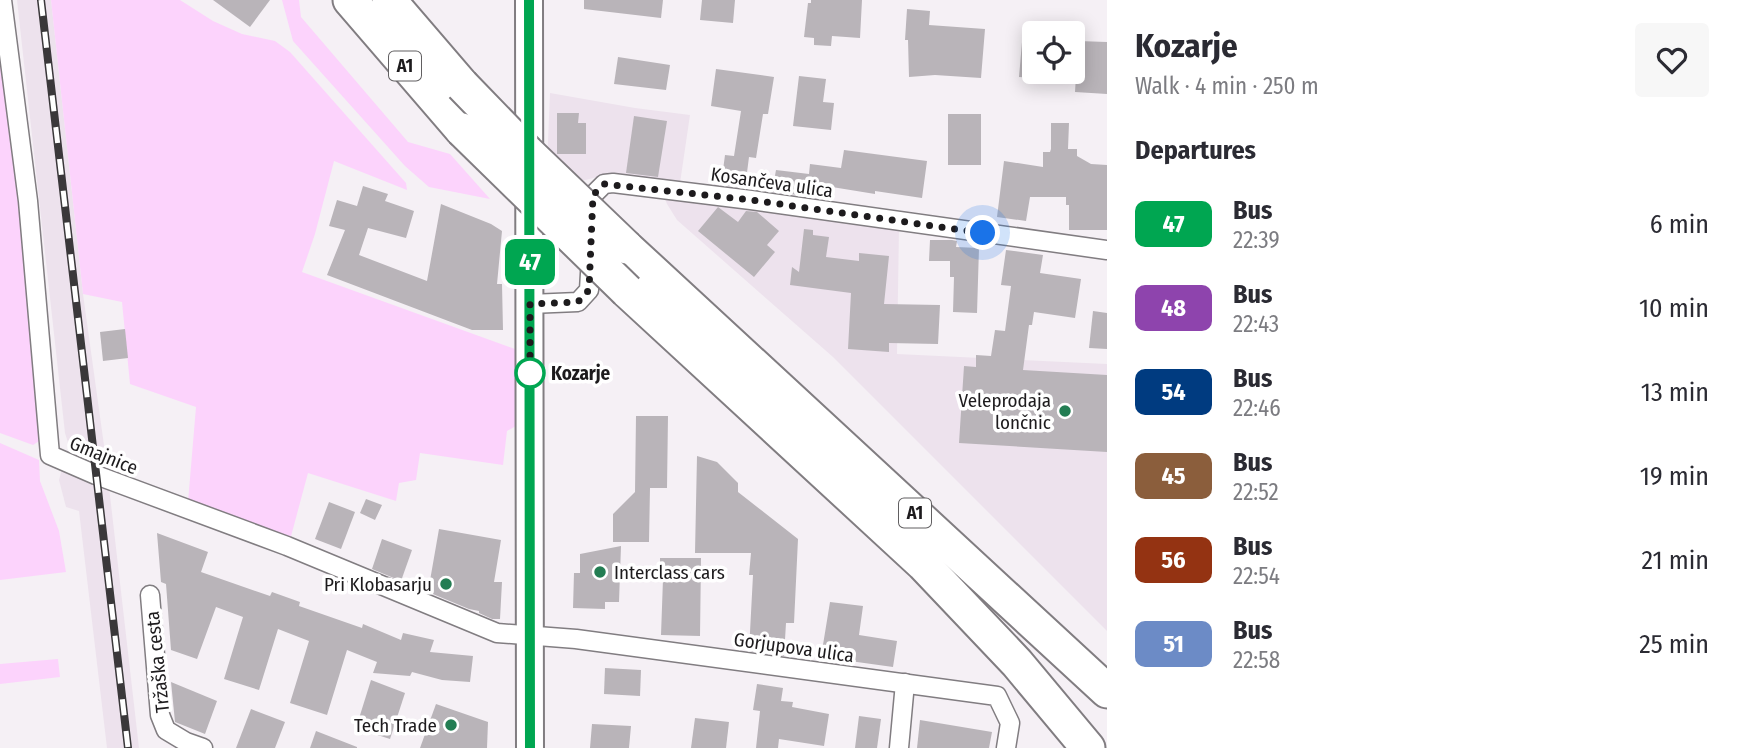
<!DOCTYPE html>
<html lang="en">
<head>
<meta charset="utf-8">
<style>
  :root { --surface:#fff; --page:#f7f7f7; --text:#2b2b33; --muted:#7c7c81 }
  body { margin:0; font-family:"Fira Sans Condensed",sans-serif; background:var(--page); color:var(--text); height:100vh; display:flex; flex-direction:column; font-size:26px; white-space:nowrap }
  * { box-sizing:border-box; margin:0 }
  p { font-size:23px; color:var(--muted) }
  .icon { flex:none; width:38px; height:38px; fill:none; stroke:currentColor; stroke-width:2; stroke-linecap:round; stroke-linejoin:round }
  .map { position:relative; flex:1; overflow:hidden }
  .side { display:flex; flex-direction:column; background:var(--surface); width:630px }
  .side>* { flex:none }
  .badge { padding:0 14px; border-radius:10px; font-size:24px; line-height:46px }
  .controls { position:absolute; left:1022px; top:21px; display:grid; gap:14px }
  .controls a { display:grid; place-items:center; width:63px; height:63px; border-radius:7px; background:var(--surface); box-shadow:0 4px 18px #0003; font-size:35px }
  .you { position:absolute; width:35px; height:35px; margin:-18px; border:5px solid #fff; border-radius:50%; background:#1a73e8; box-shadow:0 0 0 10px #1a73e833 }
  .map>.badge { position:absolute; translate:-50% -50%; box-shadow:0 0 0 4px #fff }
  h2 { padding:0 28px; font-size:26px; line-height:63px }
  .round { display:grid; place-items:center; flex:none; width:74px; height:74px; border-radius:7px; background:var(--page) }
  .head { display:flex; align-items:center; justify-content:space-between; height:119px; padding:0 28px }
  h1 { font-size:33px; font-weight:700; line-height:52px }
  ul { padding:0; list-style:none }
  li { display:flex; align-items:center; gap:21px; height:84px; padding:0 28px }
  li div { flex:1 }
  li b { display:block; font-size:26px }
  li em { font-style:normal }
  li .badge { min-width:77px; font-weight:700; text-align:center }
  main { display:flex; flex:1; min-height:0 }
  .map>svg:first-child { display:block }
</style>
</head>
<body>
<main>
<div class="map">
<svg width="1107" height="748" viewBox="0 0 1107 748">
  <rect width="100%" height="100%" fill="#f5f0f5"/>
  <g fill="#ede2ed">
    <polygon points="17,0 51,0 83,294 107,467 71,452 65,433"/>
    <polygon points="550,93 635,108 690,115 680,183 658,182 605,175 546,190"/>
    <polygon points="663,193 899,228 897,354 1107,364 1107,631 833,357 677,220 667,204"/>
    <polygon points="62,469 109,487 139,748 107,748 79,511 66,507 59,480"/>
  </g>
  <g fill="#fcd3fc">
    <polygon points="51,0 180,0 213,21 242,34 275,41 290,52 406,183 407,190 334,161 315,234 302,272 515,349 516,426 507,431 503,465 420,453 416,480 399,483 396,501 308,473 290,540 188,502 196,407 130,384 122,302 83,294"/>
    <polygon points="282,0 299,0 301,17 408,142 450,154 490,199 429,187 405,166 293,41"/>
    <polygon points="0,48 13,153 42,439 33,445 0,433"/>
    <polygon points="0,443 39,460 40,481 59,531 66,572 0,580"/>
    <polygon points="58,659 60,677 0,684 0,664"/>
  </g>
  <g fill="#b9b4b9">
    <polygon points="213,0 270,0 250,27"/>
    <polygon points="584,0 663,0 661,18 584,9"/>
    <polygon points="702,0 735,0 733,23 700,20"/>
    <polygon points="811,0 862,0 860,38 832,36 831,46 814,45 814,38 804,37 808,3 811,3"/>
    <polygon points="907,9 930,11 929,25 985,29 981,78 935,75 909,77 908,40 905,40"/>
    <polygon points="1078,41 1107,42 1107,94 1075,92"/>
    <polygon points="1022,42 1034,43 1034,78 1019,77"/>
    <polygon points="618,57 670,65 666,90 614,84"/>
    <polygon points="716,69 774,77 768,114 763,114 756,158 749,157 745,188 721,185 725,155 734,156 741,111 711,106"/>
    <polygon points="799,76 826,79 823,102 834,103 831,130 793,126"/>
    <polygon points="557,113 579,113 578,123 586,123 586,154 557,154"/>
    <rect x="948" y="114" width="33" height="51"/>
    <polygon points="634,116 667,121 658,177 626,173"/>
    <polygon points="1051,123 1069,123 1068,149 1077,149 1077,156 1091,164 1107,165 1107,230 1069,230 1069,205 1066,205 1066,197 1030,197 1026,221 997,217 1004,161 1043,167 1043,152 1050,152 1051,149"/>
    <polygon points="844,150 927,161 922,198 875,191 875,194 832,187 830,200 809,197 809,195 807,196 772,192 776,170 809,174 810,164 841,168"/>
    <polygon points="363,186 388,194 385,201 414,211 406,238 368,228 359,255 427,281 441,204 491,224 502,231 497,284 502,284 503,330 472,330 327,275 345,230 329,226 337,200 357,206"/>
    <polygon points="718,207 738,222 746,211 757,212 779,231 767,245 775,252 754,277 698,231"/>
    <polygon points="804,229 813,230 813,235 829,237 826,257 859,261 859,253 889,256 884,304 940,305 938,344 889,343 889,352 848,349 851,293 790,285 792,267 799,272"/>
    <polygon points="930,240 952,240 957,241 956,247 979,248 977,313 953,312 954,277 950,277 950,261 929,261"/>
    <polygon points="1006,250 1043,255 1040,273 1081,279 1075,318 1034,312 1032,325 1029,325 1023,370 1107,375 1107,452 959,443 964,366 976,367 976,355 991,356 995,330 1005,331 1011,286 1001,285"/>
    <polygon points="1093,311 1107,313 1107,349 1089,348"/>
    <polygon points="125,329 128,358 103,361 100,332"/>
    <polygon points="636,416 668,416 667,488 650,488 649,542 613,542 613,514 635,492"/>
    <polygon points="697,456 717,462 738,483 738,492 798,539 794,623 786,623 784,656 749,651 753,575 749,575 751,553 695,553"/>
    <polygon points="366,499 382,505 375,520 360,513"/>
    <polygon points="329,502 355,512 341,549 315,539"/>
    <polygon points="439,529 501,540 494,582 502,582 500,619 492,619 479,613 479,611 469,609 428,592"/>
    <polygon points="157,533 208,552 201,572 270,596 272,592 300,602 299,606 362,628 363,624 401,640 403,633 434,640 430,652 473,656 470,682 442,680 412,672 410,676 373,673 377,662 347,650 327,715 290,703 309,641 278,629 259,690 224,679 243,617 216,607 197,659 171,650 166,584 161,582"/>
    <polygon points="382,539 412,550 401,581 372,569"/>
    <polygon points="621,546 619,602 605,602 605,609 573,608 574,573 580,573 580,554"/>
    <polygon points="660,558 701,558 700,636 661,635 663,579 660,579"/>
    <polygon points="830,602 863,606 859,635 897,641 893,667 821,657"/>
    <polygon points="605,668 641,670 640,696 604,694"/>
    <polygon points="371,680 405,693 390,739 356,728"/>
    <polygon points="171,682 217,701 205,734 175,722"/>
    <polygon points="757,684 783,688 781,701 793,702 792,707 829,714 824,746 779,739 778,748 756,748 760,711 753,710"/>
    <polygon points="436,704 488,722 487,748 420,748"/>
    <polygon points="251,709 285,722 275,748 236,748"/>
    <polygon points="859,716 881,719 877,748 855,748"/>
    <polygon points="695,718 729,722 726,748 691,748"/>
    <polygon points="920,720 992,732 989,748 917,748"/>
    <polygon points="592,724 631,726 629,748 590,748"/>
    <polygon points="316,731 357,747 357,748 310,748"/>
  </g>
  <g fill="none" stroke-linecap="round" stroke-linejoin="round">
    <defs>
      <g id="street">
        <polyline points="2,0 28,201 50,455 96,475 287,546 497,633 576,639 997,696 1010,723 1006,748"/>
        <polyline points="592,215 593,195 604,184 613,183 751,200 1107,250"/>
        <polyline points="530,304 578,302 589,290 591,257"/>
        <polyline points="150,595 160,715 166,730 186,742 203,748"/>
        <polyline points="899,748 905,683"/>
      </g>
      <polyline id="secondary" points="529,0 530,748"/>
      <g id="highway">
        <polyline points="350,0 462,130"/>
        <polyline points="389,0 462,85"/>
        <polyline points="626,247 1107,691"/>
        <polyline points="627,291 923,564 1017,663 1088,748"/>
      </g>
    </defs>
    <use href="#street" stroke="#817d81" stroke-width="21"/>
    <use href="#secondary" stroke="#817d81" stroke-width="30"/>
    <use href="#highway" stroke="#817d81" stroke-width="37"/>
    <use href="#street" stroke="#fff" stroke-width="18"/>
    <use href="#secondary" stroke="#fff" stroke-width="26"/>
    <use href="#highway" stroke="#fff" stroke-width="33"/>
    <defs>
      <polyline id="rail" points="41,0 128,748"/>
    </defs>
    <use href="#rail" stroke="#3a383a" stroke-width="8"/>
    <use href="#rail" stroke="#fff" stroke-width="5" stroke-dasharray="16" stroke-linecap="butt"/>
    <defs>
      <g id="highway-bridge">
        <polyline points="462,85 527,152 626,247"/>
        <polyline points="462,130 627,291"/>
      </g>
    </defs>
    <use href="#highway-bridge" stroke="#817d81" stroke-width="37" stroke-linecap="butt"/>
    <use href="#highway-bridge" stroke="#fff" stroke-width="33"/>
  </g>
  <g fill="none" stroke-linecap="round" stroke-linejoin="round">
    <defs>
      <polyline id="line" points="529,0 530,748"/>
    </defs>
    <use href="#line" stroke="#fff" stroke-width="16"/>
    <use href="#line" stroke="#00a651" stroke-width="10"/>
    <polyline stroke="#1d1b1d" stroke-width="7" stroke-dasharray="0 12.6" points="530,373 530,383 530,304 578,302 589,290 593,195 604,184 751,200 983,233"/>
  </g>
  <circle fill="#fff" stroke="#00a651" stroke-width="3.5" cx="530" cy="373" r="14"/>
  <g fill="#237d53" stroke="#fff" stroke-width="2.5">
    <circle cx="1065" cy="411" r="7"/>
    <circle cx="600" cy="572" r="7"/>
    <circle cx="446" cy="584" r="7"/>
    <circle cx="451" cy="725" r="7"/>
  </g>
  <g text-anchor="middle" stroke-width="7" stroke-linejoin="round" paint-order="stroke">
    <g fill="#fff" stroke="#615f61" stroke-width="2">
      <rect x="389" y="51.5" width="32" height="29" rx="5"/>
      <rect x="899" y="498.5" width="32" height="29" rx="5"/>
    </g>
    <g font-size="18" font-weight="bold" fill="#1d1b1d">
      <text x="405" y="72">A1</text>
      <text x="915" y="519">A1</text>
    </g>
    <g font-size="19" fill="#1d1b1d" stroke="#fff">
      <text transform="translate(772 182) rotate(8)" y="7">Kosančeva ulica</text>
      <text transform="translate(104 455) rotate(22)" y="7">Gmajnice</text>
      <text transform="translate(794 647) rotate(8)" y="7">Gorjupova ulica</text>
      <text transform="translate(157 662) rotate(-96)" y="7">Tržaška cesta</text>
    </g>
    <g font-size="19" font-weight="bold" fill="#1d1b1d" stroke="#fff" text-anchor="start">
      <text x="551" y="380">Kozarje</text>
    </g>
    <g font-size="19" fill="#1d1b1d" stroke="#fff" text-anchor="end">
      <text x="1051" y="407">Veleprodaja<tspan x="1051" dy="22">lončnic</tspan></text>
      <text x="614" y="579" text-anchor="start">Interclass cars</text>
      <text x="432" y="591">Pri Klobasarju</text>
      <text x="437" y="732">Tech Trade</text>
    </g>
  </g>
</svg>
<div class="controls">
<a><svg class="icon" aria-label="locate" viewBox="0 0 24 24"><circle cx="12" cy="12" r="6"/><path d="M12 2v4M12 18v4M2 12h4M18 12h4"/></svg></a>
</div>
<div class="you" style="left:983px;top:233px"></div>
<b class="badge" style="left:530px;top:262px;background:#00a651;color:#fff">47</b>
</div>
<section class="side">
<div class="head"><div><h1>Kozarje</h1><p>Walk · 4 min · 250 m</p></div><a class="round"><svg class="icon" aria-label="heart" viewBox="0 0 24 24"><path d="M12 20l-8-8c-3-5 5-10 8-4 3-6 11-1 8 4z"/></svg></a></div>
<h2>Departures</h2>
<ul>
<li><span class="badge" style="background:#00a651;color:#fff">47</span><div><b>Bus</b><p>22:39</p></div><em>6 min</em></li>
<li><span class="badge" style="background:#8e44ad;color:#fff">48</span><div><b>Bus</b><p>22:43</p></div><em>10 min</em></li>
<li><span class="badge" style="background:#003b80;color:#fff">54</span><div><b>Bus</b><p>22:46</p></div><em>13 min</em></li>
<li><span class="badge" style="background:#8b5e3c;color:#fff">45</span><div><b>Bus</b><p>22:52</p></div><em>19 min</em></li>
<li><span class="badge" style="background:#943312;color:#fff">56</span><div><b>Bus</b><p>22:54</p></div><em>21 min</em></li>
<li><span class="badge" style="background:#6c8bc6;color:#fff">51</span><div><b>Bus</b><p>22:58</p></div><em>25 min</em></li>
</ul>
</section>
</main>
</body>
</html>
